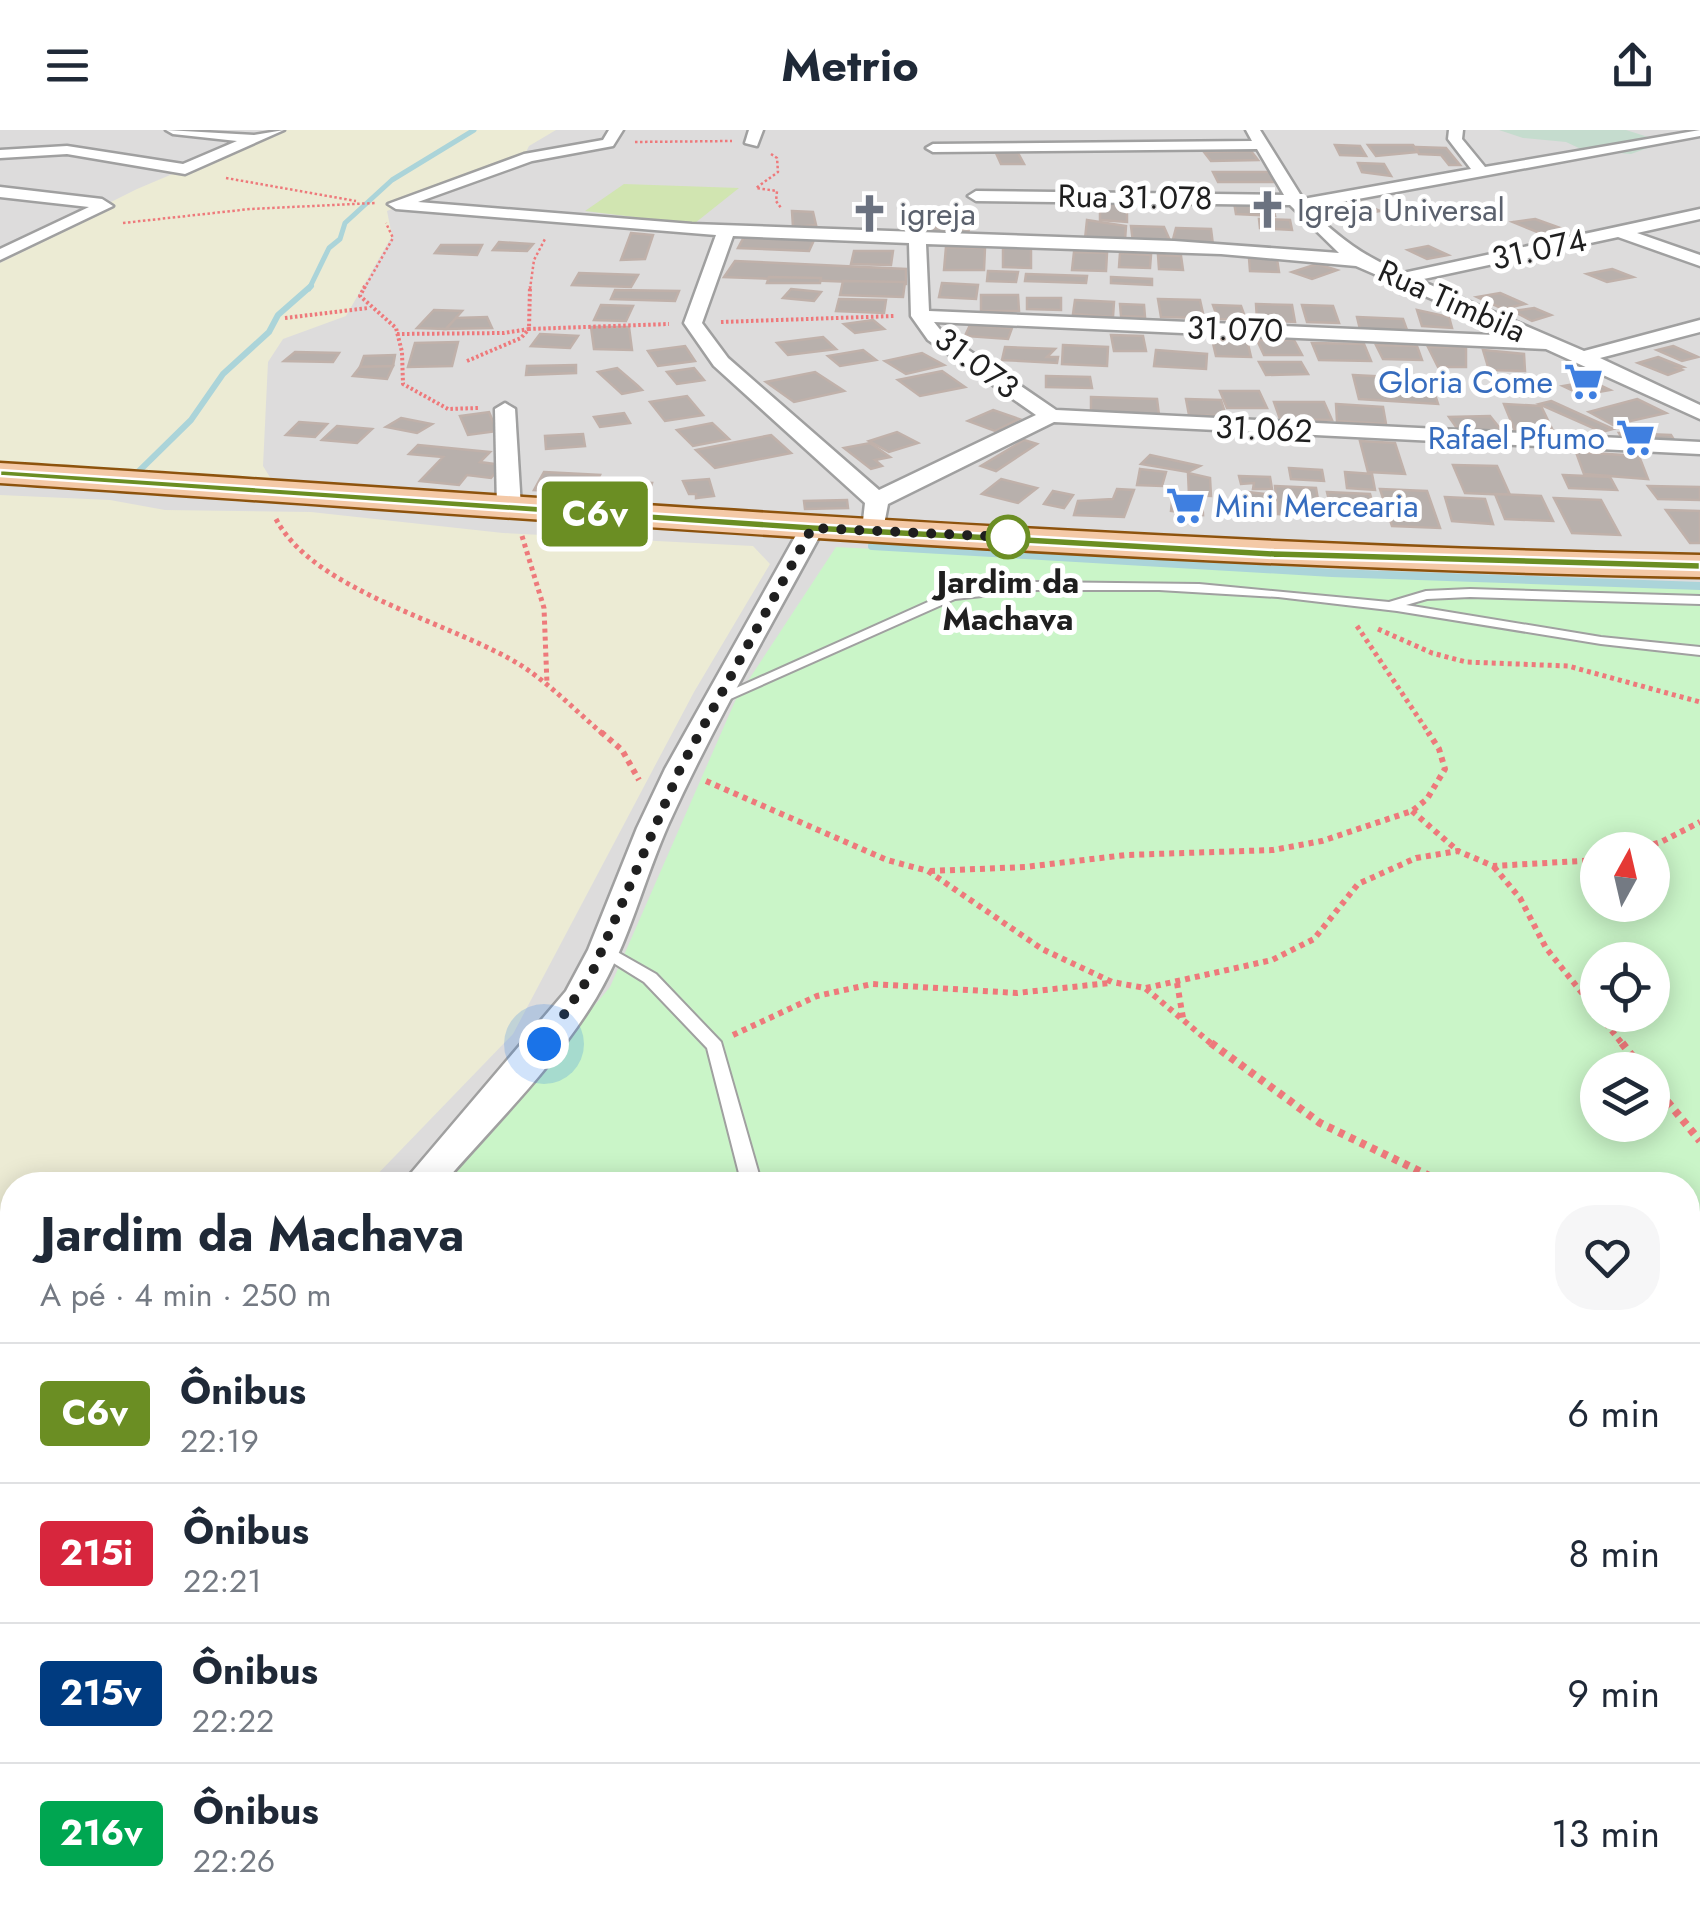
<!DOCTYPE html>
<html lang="pt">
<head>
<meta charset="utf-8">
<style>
  :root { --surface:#fff; --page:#f6f6f7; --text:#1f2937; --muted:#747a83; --line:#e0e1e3 }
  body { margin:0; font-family:Jost,sans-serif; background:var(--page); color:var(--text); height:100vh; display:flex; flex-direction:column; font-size:38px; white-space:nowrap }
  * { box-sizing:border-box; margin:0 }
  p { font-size:32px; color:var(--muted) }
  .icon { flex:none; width:55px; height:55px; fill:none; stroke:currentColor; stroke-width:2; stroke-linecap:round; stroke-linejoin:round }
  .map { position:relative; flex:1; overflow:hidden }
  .sheet { position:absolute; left:0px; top:1042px; width:1700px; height:752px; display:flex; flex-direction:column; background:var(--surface); border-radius:40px 40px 0 0; box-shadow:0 5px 25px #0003 }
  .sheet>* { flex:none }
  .badge { padding:0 20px; border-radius:8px; font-size:35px; line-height:65px }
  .needle { width:65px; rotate:8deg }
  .fabs { position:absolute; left:1580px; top:702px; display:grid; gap:20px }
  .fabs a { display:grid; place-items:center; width:90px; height:90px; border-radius:50%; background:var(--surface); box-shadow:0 5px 25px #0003; font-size:50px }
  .you { position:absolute; width:50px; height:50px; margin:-25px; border:8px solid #fff; border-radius:50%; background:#1a73e8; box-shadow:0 0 0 15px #1a73e833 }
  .map>.badge { position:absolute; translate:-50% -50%; box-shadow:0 0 0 5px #fff }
  .round { display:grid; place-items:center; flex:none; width:105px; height:105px; border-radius:40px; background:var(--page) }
  .head { display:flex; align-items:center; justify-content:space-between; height:170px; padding:0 40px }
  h1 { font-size:48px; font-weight:700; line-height:75px }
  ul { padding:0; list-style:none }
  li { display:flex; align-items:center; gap:30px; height:140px; padding:0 40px; border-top:2px solid var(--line) }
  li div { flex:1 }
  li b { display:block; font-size:38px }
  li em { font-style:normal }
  li .badge { min-width:110px; font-weight:700; text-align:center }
  header { display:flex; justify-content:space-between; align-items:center; height:130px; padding:0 40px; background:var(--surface); font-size:45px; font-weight:700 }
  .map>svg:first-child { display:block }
</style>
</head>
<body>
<header><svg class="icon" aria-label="menu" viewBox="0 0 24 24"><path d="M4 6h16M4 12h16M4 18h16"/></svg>Metrio<svg class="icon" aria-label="share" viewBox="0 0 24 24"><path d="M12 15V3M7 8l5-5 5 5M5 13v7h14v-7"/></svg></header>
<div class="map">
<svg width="1700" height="1794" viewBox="0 0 1700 1794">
  <rect width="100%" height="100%" fill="#efebe7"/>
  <path fill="#dddcdc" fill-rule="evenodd" d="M0,0h1700v1794h-1700zM1598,720h54v55h-54zM1598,830h54v55h-54zM1598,940h54v55h-54zM12,1055h1676v727h-1676z"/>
  <g fill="#ecebd4">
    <polygon points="277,0 556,0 529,16 525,24 387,81 392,106 346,186 283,209 268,232 263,336 273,352 0,335 0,133 90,89 85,85 137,59"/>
    <polygon points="0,365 110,370 165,380 311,382 503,403 753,416 770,434 694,562 513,904 367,1055 12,1055 12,1326 0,1334"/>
  </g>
  <polygon fill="#d1e5b1" points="624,54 739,58 690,97 636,94 634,87 585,81"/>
  <polygon fill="#c5dcce" points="1499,0 1626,0 1664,12 1631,24 1583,20 1566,12 1523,8"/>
  <path fill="#caf5c8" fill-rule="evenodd" d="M836,417l693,36 171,3v1338h-598l-8,-11 594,-1v-727h-1245l167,-198 126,-288zM1598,720h54v55h-54zM1598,830h54v55h-54zM1598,940h54v55h-54z"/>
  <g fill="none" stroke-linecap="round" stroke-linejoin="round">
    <polyline stroke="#abd4d9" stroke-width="5" points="309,159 329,118 340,109 345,93 392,50 474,0"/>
    <polyline stroke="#abd4d9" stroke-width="6" points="136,344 191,290 223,244 269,202 278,185 311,156"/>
    <polyline stroke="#abd4d9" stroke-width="8" points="872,416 1332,443 1700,456"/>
  </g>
  <g fill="#b8b0ac" stroke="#c0b1aa" stroke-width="2.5">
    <polygon points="1335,15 1360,16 1366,26 1340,25"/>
    <polygon points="1368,15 1413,15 1418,22 1376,26"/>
    <polygon points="1416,17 1446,18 1460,35 1449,35 1441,25 1419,24"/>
    <polygon points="1251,21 1258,30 1211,31 1204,22"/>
    <polygon points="996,23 1018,23 1024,34 1001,34"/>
    <polygon points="1358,33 1384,34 1391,46 1362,42"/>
    <polygon points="1213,42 1273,42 1279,52 1218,52"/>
    <polygon points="1234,72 1272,73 1275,86 1236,84"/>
    <polygon points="1361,73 1380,81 1357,85 1339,77"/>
    <polygon points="1100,74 1127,75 1127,92 1100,90"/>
    <polygon points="960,80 963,89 925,90 925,82"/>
    <polygon points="792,81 813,82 816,95 793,97"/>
    <polygon points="1259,89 1290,90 1292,100 1260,98"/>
    <polygon points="1535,89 1563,99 1542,104 1513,92"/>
    <polygon points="1087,90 1126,96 1125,110 1085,109"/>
    <polygon points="910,96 969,99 967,108 907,104"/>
    <polygon points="1131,96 1164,97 1171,113 1133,112"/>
    <polygon points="1176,98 1211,99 1213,115 1172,113"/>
    <polygon points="631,103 653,105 645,129 621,130"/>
    <polygon points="745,105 815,108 809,121 738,118"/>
    <polygon points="499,112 533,114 527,121 493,120"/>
    <polygon points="441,115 482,115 477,125 435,123"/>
    <polygon points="1003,116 1031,116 1031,138 1003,137"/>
    <polygon points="1428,116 1448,125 1427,129 1408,120"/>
    <polygon points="946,117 985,118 984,140 944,140"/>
    <polygon points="854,121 893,121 891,135 851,134"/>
    <polygon points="1074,122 1107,123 1106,141 1072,140"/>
    <polygon points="1120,123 1151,125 1150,138 1119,137"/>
    <polygon points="1158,125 1181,126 1183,140 1159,139"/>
    <polygon points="1249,128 1277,129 1279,142 1250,141"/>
    <polygon points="735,131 906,139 906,154 724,147"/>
    <polygon points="1317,134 1337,140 1312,149 1292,142"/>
    <polygon points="1612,139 1633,147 1607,152 1587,144"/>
    <polygon points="988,141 1018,142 1016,152 987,151"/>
    <polygon points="579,143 638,145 631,157 572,155"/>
    <polygon points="1026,144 1087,146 1086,153 1025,151"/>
    <polygon points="769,147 821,148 820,153 767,153"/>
    <polygon points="1111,147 1152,149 1152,155 1111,153"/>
    <polygon points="843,151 905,152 903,167 840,165"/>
    <polygon points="942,153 978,155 976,169 939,167"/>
    <polygon points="791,159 821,162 814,171 783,168"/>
    <polygon points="615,160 679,161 675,171 611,169"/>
    <polygon points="1500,163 1525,174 1503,179 1477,167"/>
    <polygon points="981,165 1018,165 1019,181 981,181"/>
    <polygon points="1027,168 1061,168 1061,180 1027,179"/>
    <polygon points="839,169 886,170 884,183 836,181"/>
    <polygon points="1158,169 1200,170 1204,188 1161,187"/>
    <polygon points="1075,170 1114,172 1113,187 1073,184"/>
    <polygon points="1120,174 1144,175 1145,187 1121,186"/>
    <polygon points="1256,174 1292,175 1295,192 1257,190"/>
    <polygon points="601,175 633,176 626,191 594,190"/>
    <polygon points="1213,175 1241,176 1246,190 1218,189"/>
    <polygon points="1302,175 1333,176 1339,193 1307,192"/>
    <polygon points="1534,178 1551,185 1532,191 1513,181"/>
    <polygon points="434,180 462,181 446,199 417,198"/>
    <polygon points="1417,180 1449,187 1452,198 1422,196"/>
    <polygon points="487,187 492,198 446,199 456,188"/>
    <polygon points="1357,187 1403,189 1407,200 1360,199"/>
    <polygon points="873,190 884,199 855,203 844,194"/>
    <polygon points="970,195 1012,198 1008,209 965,206"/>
    <polygon points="591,197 629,197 632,220 594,219"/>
    <polygon points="540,204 578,206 570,218 531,216"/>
    <polygon points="1111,205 1143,206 1146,221 1114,221"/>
    <polygon points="823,207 836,219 788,225 777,213"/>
    <polygon points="1212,209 1247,210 1251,227 1216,226"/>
    <polygon points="1257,210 1294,210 1302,225 1264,225"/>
    <polygon points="458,212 452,236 408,237 415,213"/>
    <polygon points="1312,213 1364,214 1371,231 1319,230"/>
    <polygon points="1063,215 1108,217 1107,236 1062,234"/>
    <polygon points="1376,215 1417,216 1422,230 1383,229"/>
    <polygon points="685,216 695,231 658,236 648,221"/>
    <polygon points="1673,216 1698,227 1682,231 1657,220"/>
    <polygon points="1005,217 1055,219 1047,227 1058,227 1057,233 1002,230"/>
    <polygon points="1428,217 1466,217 1466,237 1438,237"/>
    <polygon points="863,220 876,230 840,236 828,226"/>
    <polygon points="1156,220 1207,224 1206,239 1154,236"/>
    <polygon points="1483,220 1524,224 1525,241 1489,240"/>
    <polygon points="295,222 339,223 333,232 284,231"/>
    <polygon points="922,223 944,235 906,244 885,231"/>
    <polygon points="395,225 393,236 360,237 364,226"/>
    <polygon points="1658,227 1683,237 1677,238 1682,240 1668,245 1638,233"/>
    <polygon points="1259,232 1301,232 1308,244 1266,245"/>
    <polygon points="576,235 576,243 526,245 527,236"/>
    <polygon points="393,236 387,249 353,246 360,237"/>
    <polygon points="617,238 638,256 642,260 622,264 598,242"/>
    <polygon points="694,238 704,250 677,254 667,242"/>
    <polygon points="942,241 965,257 920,266 898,250"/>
    <polygon points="815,242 844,261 794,272 766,252"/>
    <polygon points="1353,245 1430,249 1438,274 1359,269"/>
    <polygon points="1046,246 1090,247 1092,258 1046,257"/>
    <polygon points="1591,251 1610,260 1582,265 1563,256"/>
    <polygon points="1220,261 1259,261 1267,278 1227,278"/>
    <polygon points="687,266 703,285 665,291 650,272"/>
    <polygon points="1091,267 1157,269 1159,285 1091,283"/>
    <polygon points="1186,269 1221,270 1226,286 1189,285"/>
    <polygon points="1637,269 1666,283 1613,295 1589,282"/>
    <polygon points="1551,271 1613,299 1602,302 1539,274"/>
    <polygon points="1274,272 1324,272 1332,290 1280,289"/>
    <polygon points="1336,274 1383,277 1386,294 1337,291"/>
    <polygon points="1504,274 1541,276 1554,303 1515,301"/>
    <polygon points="993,280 1019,289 995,301 968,291"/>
    <polygon points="489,282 497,301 468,305 460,286"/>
    <polygon points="624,283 630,293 600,297 594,287"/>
    <polygon points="1490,286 1502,301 1459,301 1449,287"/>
    <polygon points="401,288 432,294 417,303 386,297"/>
    <polygon points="299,292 327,294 315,307 286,305"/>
    <polygon points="712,293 729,309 693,316 677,300"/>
    <polygon points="337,296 372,299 357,313 322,310"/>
    <polygon points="897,302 918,313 889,322 869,311"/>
    <polygon points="1619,303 1671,305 1676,313 1623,310"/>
    <polygon points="583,304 585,316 546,319 545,306"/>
    <polygon points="771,305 791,323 715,338 696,320"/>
    <polygon points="1024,310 1037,314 996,341 981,336"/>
    <polygon points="1360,311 1395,313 1405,344 1368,342"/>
    <polygon points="870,313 890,327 875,330 882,336 871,339 844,318"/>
    <polygon points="418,315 490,322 480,332 502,335 491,348 467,345 459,355 420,351 443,327 409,324"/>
    <polygon points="1576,322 1639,326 1648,349 1584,344"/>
    <polygon points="1150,325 1200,336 1188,342 1141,334"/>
    <polygon points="1453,335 1497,336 1510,365 1465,363"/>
    <polygon points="1289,338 1322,340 1324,351 1291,349"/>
    <polygon points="1140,339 1166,342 1162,356 1137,355"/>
    <polygon points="544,342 600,345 591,363 534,360"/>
    <polygon points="1345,342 1372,344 1375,360 1347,358"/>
    <polygon points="1188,343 1210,348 1211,366 1189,365"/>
    <polygon points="1563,345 1610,347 1617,360 1569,358"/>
    <polygon points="1239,346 1270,347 1272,359 1253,359 1254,353 1241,354"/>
    <polygon points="709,349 714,366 696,368 696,364 689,364 683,351"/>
    <polygon points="1001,349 1037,358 1018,373 982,364"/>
    <polygon points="623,352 652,353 649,362 619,361"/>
    <polygon points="1275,356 1316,358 1321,387 1278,384"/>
    <polygon points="1648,356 1700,357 1700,370 1658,369"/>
    <polygon points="1117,359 1134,360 1124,387 1074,385 1078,371 1113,369"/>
    <polygon points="1380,359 1427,361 1440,398 1392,396"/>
    <polygon points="1053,361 1073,365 1064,378 1044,374"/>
    <polygon points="1248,362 1266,364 1265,380 1251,379"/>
    <polygon points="1327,362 1370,364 1377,389 1333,387"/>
    <polygon points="1173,363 1202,367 1203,385 1171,381"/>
    <polygon points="1495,364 1541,366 1553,391 1505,389"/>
    <polygon points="1445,367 1485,369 1493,394 1452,391"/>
    <polygon points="1554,368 1601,370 1620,405 1572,403"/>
    <polygon points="847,370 848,378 805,379 804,371"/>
    <polygon points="1666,380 1700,381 1700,413 1690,413"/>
    <polygon points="37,1782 158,1782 145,1794 33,1794 41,1788"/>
    <polygon points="350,1782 451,1782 439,1794 338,1794"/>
    <polygon points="501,1782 588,1782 599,1794 487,1794"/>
  </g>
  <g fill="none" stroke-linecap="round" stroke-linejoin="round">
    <defs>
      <g id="service">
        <polygon points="1035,452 1199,454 1389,472 1426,461 1470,459 1700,466 1700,474 1470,467 1427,469 1406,475 1601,507 1700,517 1700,525 1601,514 1397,481 1278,467 1159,460 1035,460 955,469 728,570 718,570 716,567 948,463"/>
        <polygon points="605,815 656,844 721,912 762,1055 742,1055 707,918 644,852 599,824 597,820 599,816"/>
        <polygon points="1688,1626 1700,1630 1700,1656 1688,1652"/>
      </g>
      <g id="minor">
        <polygon points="166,0 254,5 284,0 185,44 67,24 0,28 0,20 67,16 183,34 237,11 173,4"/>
        <path d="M609,0h14l-10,16 -81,15 -114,41 274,22 482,17 165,12 -49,-48 -314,-4 -8,-5 8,-5 308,4 -27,-46 -324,3 -7,-4 7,-4 319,-3 -6,-11h14l43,69 168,-30 -23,-30 1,-9h14l-1,9 23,28 215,-37v6l-391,72c29,30 56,49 94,65l297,-64v10l-63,14 63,22v11l-82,-29 -199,43 165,71 116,-31v12l-100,26 100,47v14l-154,-70 -612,-27 8,10 114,78 644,32v12l-646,-32 -166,82 -6,31h-16l-4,-5 3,-27 -151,-137 -30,-43 32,-88 -320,-26 -8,-5 136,-50 79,-14zM733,106l176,7 2,73 17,24 108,75 -157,75 -151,-132 -26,-35zM926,114l295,10 135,12 161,70 -588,-25z"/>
        <polygon points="749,0 763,0 757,16 745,13"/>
        <polygon points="0,57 102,69 113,76 0,130 0,119 89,77 0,67"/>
        <polygon points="505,273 515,279 521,378 509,385 497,378 495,279"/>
        <path d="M812,391l12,7c-53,98 -109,194 -155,295 -26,58 -40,120 -73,175 -41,68 -102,127 -154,187h-41l165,-194 22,-41 49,-122 28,-59 135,-241z"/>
        <polygon points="12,1387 12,1433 0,1438 0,1392"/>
        <polygon points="983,1782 1041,1782 1046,1794 987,1794"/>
      </g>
      <path id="primary" d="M0,333c567,35 1132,81 1700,92v22c-568,-10 -1133,-57 -1700,-94z"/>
    </defs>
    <use href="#service" stroke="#a0a0a0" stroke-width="4"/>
    <use href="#minor" stroke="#a0a0a0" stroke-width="5"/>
    <use href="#primary" stroke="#8d530d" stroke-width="5"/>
    <g stroke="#ee797b" stroke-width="2.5" stroke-dasharray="2.5 2.5" stroke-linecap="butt">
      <polyline points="635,12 732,11"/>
      <polyline points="771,24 777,28 778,42 756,58 777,61 776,71 781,78"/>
      <polyline points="226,48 356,71"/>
      <polyline points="123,93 250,79 375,73"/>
      <polyline points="364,159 393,108 386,93"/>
      <polyline points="530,159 534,130 545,109"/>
    </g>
    <g stroke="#ee797b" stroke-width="4" stroke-dasharray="2.5 2.5" stroke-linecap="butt">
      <polyline points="365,156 360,166 396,198 402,222 403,254 448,279 479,278"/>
      <polyline points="285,188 368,178"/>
      <polyline points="721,192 894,186"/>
      <polyline points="397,204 504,203 529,199 530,156"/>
      <polyline points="467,231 521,208 529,199 669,194"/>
    </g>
    <g stroke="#ee797b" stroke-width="5" stroke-dasharray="4 4" stroke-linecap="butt">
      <path d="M276,389c38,73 178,104 246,147 29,19 55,46 82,69"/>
      <polyline points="522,406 544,478 547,554"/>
      <polyline points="1357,496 1430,605"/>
      <polyline points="1378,499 1432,523 1466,532 1568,536 1700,572"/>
    </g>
    <g stroke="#ee797b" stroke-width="6" stroke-dasharray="5 5" stroke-linecap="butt">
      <polyline points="601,602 622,620 639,650"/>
      <polyline points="706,651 887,730 928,741 1042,819 1112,852 1145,858 1214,916"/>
      <polyline points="1412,681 1458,721"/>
      <polyline points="1634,720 1661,712 1700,692"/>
      <polyline points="1494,737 1520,768 1546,818 1598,883"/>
      <polyline points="930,741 1025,737 1126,725 1273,720 1322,711 1412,681 1427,669 1445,639 1439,619 1428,602"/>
      <polyline points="1177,853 1183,888"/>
      <polyline points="1146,858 1272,830 1314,809 1358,754 1416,728 1458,721 1493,736 1598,730"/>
      <polyline points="1599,885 1624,916"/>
      <polyline points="733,905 817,866 872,854 1017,863 1109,853"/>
    </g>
    <g stroke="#ee797b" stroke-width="8" stroke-dasharray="6 6" stroke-linecap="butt">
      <polyline points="1211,913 1320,993 1448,1055"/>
      <polyline points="1622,913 1643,940"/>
      <polyline points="1652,953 1700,1011"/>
      <polyline points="1688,1183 1700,1191"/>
    </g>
    <use href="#service" fill="#fff" fill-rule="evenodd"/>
    <use href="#minor" fill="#fff" fill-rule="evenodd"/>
    <use href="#primary" fill="#f4c9a7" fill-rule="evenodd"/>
  </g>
  <polygon fill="#6b8e23" stroke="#fff" stroke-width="2.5" points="0,340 812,394 1274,420 1700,432 1700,440 1274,428 812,402 0,346"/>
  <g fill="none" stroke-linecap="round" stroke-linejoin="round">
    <polyline stroke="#1f1f1f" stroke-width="10" stroke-dasharray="0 18" points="544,914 592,843 680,639 812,398 1008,407"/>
  </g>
  <defs>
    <symbol id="church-bare" viewBox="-9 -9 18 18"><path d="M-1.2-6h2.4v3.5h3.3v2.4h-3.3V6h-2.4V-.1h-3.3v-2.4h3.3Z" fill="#6b7280" stroke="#fff" stroke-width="2.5" paint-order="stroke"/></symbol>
    <symbol id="supermarket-bare" viewBox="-9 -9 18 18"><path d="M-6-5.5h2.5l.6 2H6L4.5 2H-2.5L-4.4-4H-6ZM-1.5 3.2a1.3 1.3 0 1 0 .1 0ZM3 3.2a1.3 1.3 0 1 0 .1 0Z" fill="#3f7fe0" stroke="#fff" stroke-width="2.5" paint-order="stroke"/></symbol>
  </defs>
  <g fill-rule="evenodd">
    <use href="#church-bare" x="1240" y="52" width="55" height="55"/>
    <use href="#church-bare" x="842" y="56" width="55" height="55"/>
    <use href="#supermarket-bare" x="1556" y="224" width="55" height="55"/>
    <use href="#supermarket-bare" x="1608" y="280" width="55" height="55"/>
    <use href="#supermarket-bare" x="1158" y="348" width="55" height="55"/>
  </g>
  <circle fill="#fff" stroke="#6b8e23" stroke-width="5" cx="1008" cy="407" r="20"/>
  <g text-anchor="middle" stroke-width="10" stroke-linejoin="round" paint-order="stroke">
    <g font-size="32" fill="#1f1f1f" stroke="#fff">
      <text transform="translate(1135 67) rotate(1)" y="11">Rua 31.078</text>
      <text transform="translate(1539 119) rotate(-12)" y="11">31.074</text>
      <text transform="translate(1452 171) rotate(24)" y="11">Rua Timbila</text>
      <text transform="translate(1235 199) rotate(2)" y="11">31.070</text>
      <text transform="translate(977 233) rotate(37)" y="11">31.073</text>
      <text transform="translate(1264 299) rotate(3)" y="11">31.062</text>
    </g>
    <g font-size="32" fill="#5b616d" stroke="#fff" text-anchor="start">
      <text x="1297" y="91">Igreja Universal</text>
      <text x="899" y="95">igreja</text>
    </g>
    <g font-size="32" fill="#366cbe" stroke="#fff" text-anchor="end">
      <text x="1553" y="263">Gloria Come</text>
      <text x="1605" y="319">Rafael Pfumo</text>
      <text x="1215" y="387" text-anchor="start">Mini Mercearia</text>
    </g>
    <g font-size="32" font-weight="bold" fill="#1f1f1f" stroke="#fff">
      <text x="1008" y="463">Jardim da<tspan x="1008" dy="37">Machava</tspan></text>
    </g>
  </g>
</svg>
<div class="fabs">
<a><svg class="needle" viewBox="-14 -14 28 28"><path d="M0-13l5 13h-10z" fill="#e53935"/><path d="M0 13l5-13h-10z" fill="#747a83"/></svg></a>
<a><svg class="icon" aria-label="locate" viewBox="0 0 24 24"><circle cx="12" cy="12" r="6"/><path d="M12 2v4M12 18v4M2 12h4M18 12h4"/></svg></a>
<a><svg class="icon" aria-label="layers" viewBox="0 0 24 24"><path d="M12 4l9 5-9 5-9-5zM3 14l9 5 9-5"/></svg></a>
</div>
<div class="you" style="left:544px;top:914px"></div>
<b class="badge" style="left:595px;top:384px;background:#6b8e23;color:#fff">C6v</b>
<section class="sheet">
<div class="head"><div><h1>Jardim da Machava</h1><p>A pé · 4 min · 250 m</p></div><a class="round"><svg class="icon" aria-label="heart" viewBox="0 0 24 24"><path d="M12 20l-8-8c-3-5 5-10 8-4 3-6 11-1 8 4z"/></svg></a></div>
<ul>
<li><span class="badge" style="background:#6b8e23;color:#fff">C6v</span><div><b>Ônibus</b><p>22:19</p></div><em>6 min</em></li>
<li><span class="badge" style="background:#d7263d;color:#fff">215i</span><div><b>Ônibus</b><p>22:21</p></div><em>8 min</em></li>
<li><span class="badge" style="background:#003b80;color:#fff">215v</span><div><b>Ônibus</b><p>22:22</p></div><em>9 min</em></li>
<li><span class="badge" style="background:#00a651;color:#fff">216v</span><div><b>Ônibus</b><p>22:26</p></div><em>13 min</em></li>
</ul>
</section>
</div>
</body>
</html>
